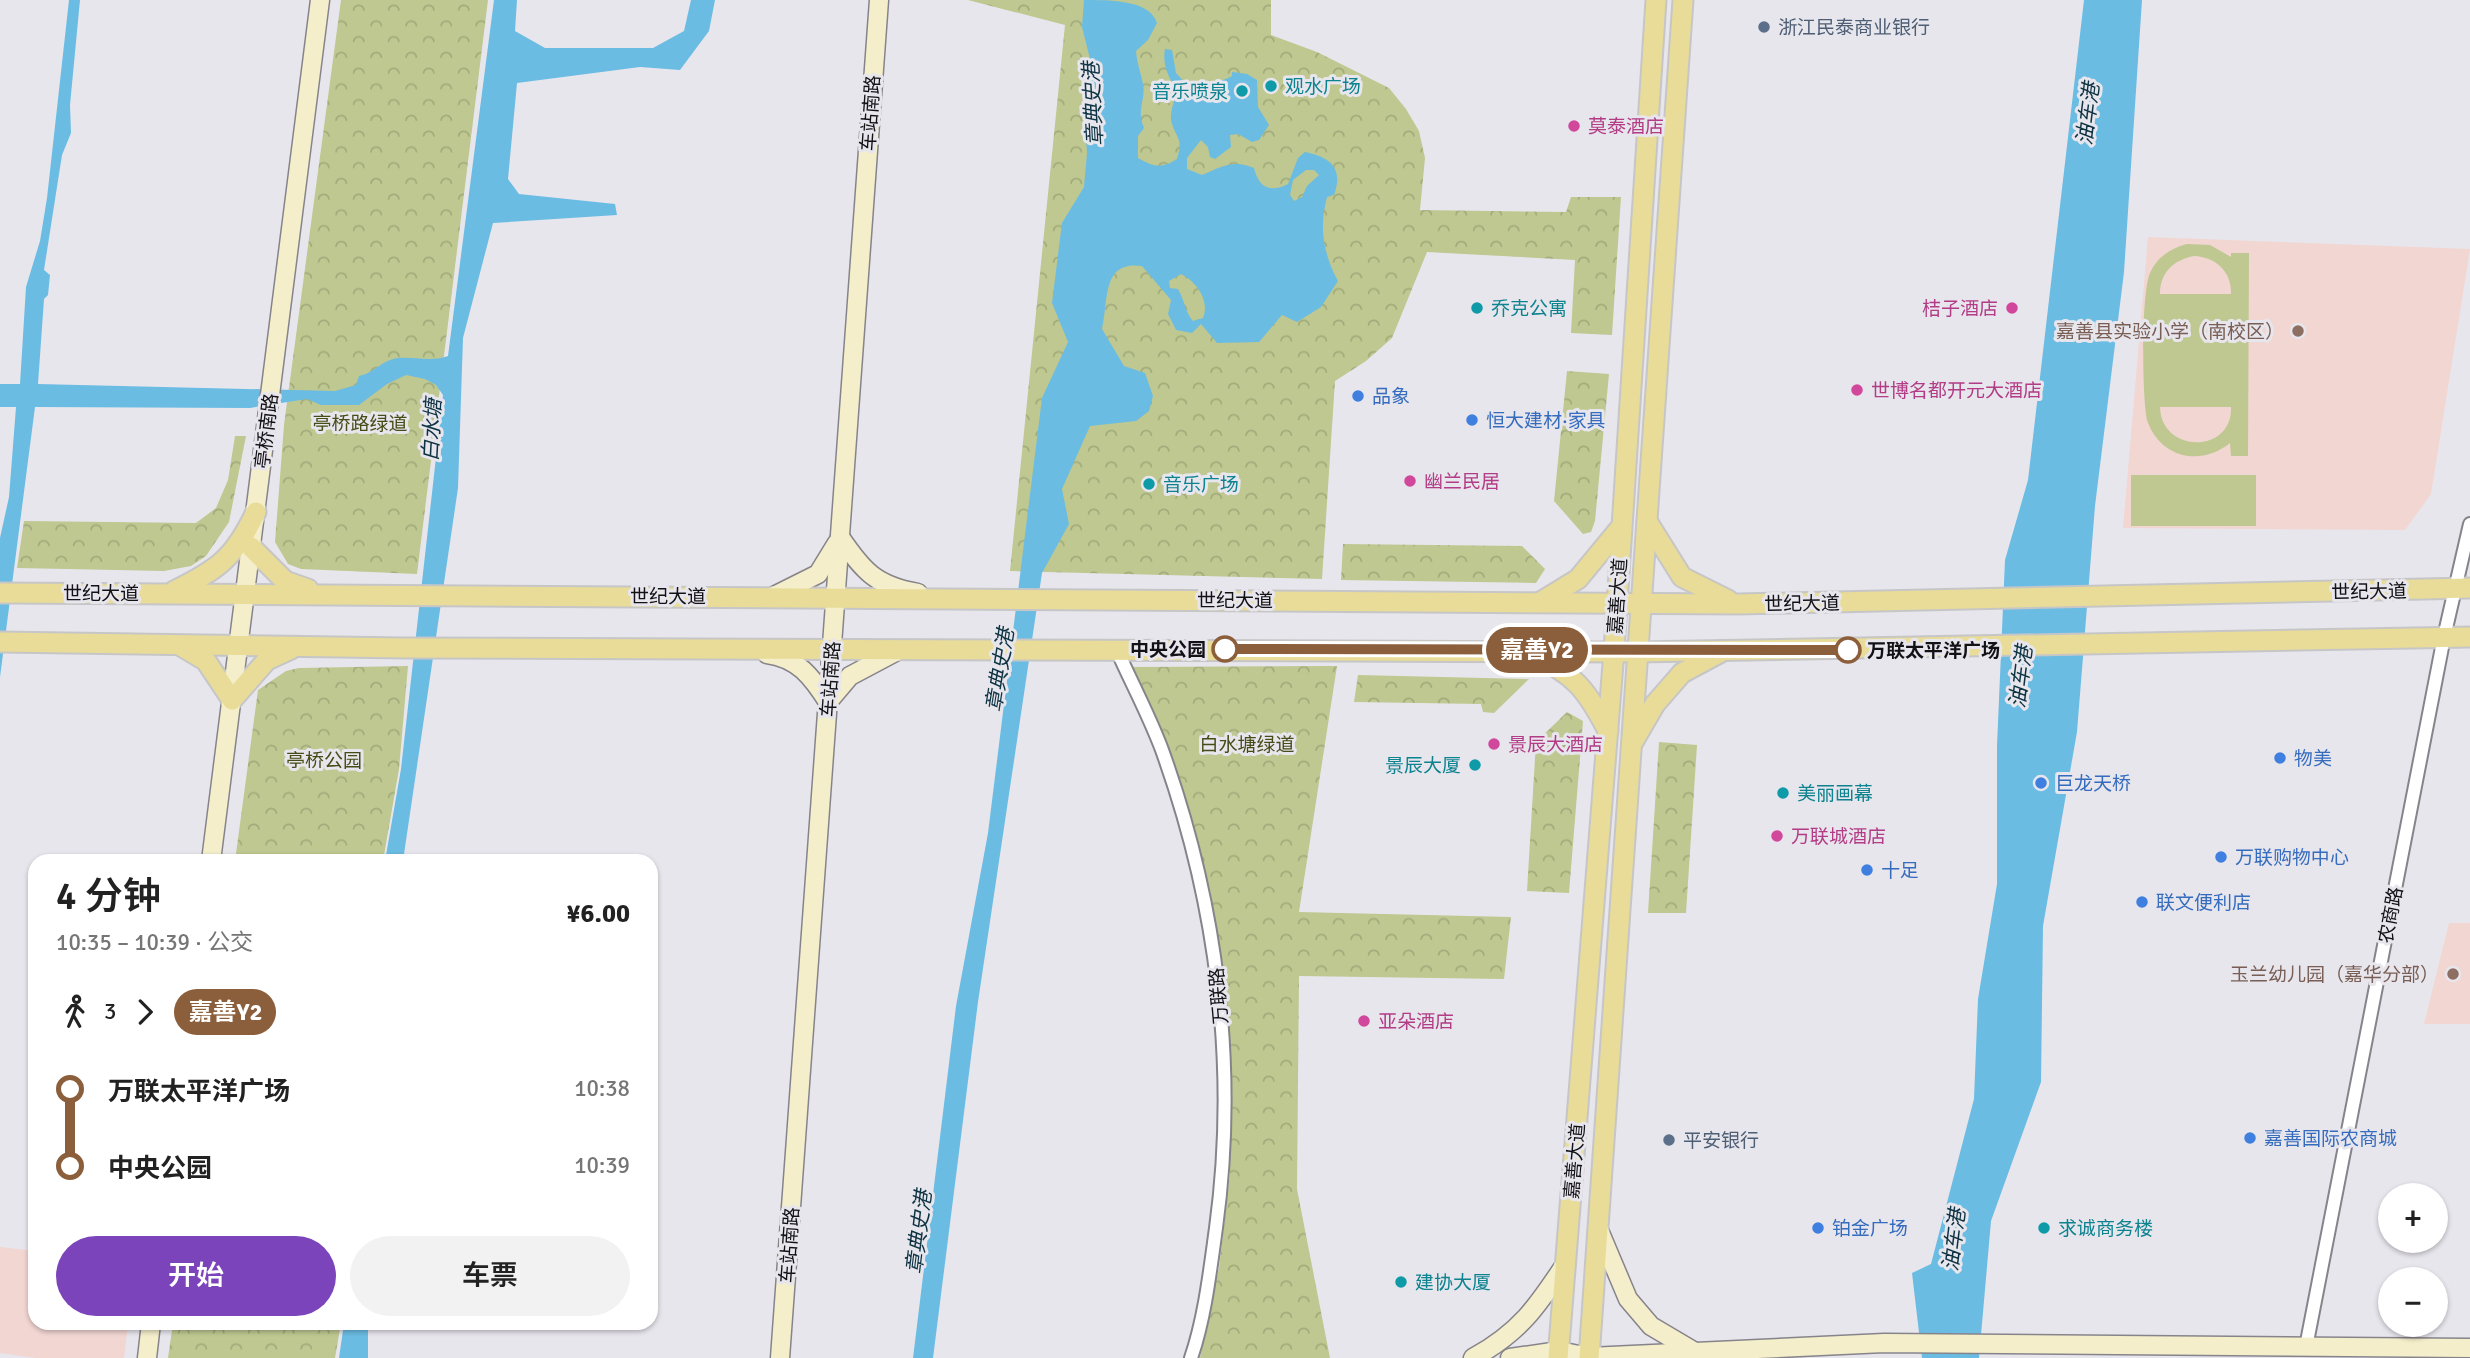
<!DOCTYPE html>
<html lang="zh">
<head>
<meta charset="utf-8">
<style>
  :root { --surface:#fff; --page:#f2f2f2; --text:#222; --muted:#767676; --accent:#7c44bb }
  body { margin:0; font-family:Signika,"Noto Sans SC",sans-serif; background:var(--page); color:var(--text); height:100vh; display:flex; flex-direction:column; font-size:26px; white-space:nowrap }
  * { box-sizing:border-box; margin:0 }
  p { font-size:23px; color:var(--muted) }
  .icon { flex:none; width:38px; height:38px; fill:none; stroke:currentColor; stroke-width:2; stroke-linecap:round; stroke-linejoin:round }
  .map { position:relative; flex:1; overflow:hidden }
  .sheet { position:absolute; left:28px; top:854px; width:630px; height:476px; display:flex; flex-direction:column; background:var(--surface); border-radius:21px; box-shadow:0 2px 5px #0004 }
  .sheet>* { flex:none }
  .badge { padding:0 14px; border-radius:23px; font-size:24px; line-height:46px }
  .controls { position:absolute; left:2378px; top:1183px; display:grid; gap:14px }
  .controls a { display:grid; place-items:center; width:70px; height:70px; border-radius:50%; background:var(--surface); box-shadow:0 2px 5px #0004; font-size:35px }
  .map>.badge { position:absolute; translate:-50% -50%; box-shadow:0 0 0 4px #fff }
  .legs { display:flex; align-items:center; gap:10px; height:77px; padding:0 28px; font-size:23px }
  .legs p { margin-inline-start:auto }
  .headline { display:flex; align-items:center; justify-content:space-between; height:119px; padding:0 28px }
  h1 { font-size:38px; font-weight:600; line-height:52px }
  .action { display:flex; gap:14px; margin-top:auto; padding:14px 28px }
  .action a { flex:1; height:80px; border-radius:42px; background:var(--accent); color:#fff; font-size:28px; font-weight:600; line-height:80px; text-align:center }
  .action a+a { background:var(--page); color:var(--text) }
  ul { padding:0 28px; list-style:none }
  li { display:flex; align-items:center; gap:24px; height:77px; font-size:26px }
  li i { display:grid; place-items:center; width:10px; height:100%; margin:0 9px; background:currentColor }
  li i::after { content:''; width:18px; height:18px; margin:-9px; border:5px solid; border-radius:50%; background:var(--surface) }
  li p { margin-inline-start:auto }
  li:first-child i { background:linear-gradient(#0000 50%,currentColor 0) }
  li:last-child i { background:linear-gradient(currentColor 50%,#0000 0) }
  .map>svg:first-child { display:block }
</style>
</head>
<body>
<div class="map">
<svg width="2470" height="1358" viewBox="0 0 2470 1358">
  <defs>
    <pattern id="park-crowns" width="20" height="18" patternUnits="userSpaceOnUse" patternTransform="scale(1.75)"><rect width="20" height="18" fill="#bec890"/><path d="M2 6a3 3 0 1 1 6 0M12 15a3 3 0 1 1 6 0" fill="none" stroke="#a2ab7b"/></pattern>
  </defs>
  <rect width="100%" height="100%" fill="#e8e6ed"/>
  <g fill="#f1d6d2">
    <polygon points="2148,237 2470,249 2431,494 2405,530 2123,528"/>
    <polygon points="2449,923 2470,923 2470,1024 2424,1024"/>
    <polygon points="0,1247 35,1251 35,1323 128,1323 124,1358 35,1358 0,1353"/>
  </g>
  <g fill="url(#park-crowns)">
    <polygon points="341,0 488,0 417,574 301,569 288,564 275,542 284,425"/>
    <polygon points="968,0 1271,0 1271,35 1317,52 1389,88 1406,109 1419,131 1425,158 1420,210 1566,212 1571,197 1621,197 1612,335 1571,333 1575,260 1427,252 1392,338 1366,361 1335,381 1322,579 1010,571 1065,25"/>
    <polygon points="1567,371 1609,374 1595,521 1591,532 1583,534 1554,501"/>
    <polygon points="235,436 246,436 229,522 206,556 191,566 164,571 17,568 24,521 196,523 216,508 228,480"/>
    <polygon points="1343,544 1522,546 1545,569 1536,583 1341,580"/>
    <polygon points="408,666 399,769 383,861 235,861 258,690 286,671 299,668"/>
    <polygon points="1337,666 1299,912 1511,917 1504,979 1299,976 1297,1189 1330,1358 1200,1358 1219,1268 1230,1174 1226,995 1210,890 1186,807 1168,745 1131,667"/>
    <polygon points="1358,675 1529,679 1494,713 1483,712 1481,704 1354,702"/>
    <polygon points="1567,712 1583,721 1569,893 1527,891 1536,742"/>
    <polygon points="1659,742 1697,745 1686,913 1648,913"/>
    <polygon points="173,1323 341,1323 335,1358 168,1358"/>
  </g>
  <g fill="#bec890" fill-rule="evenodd">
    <path d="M2187,244l23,1 21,12v-4h18l-1,203h-17l-1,-13c-30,24 -70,15 -83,-23 -5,-23 -6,-127 3,-147 7,-16 21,-25 37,-29zM2194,256c22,1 38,16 37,38h-71c0,-21 13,-34 34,-38zM2160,407h71c2,47 -70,47 -71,0z"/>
    <rect x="2131" y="475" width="125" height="51"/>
  </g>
  <g fill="#6bbce3" fill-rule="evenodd">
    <path d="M69,0h11l-10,105 1,28 -9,22 -18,115 6,5 -2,20 -4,4 -6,85 297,7 21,-6 3,-9c15,-3 23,-16 39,-18 18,-1 33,4 50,-2l46,-356h23l-2,31 30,17h108l31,-17 7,-31h24l-6,31 -29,39 -40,-3 -123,16 -9,96 11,15 96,10 2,11 -124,8 -30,115 -5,150 -55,373h-18l16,-92 42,-374 -7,-10 -11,-6 -19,-4 -19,9 -28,21h-38l-14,-6 -57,9 -215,-1 -35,270v-139l9,-41 7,-90h-16v-23h20l6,-97 14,-46 7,-43z"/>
    <path d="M1084,0c27,0 66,0 73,23l-9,17 -12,11c1,13 5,22 7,33 3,17 -7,25 1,44l-6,8v22c16,9 23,11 39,1 7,-22 -2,-21 -6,-39 -1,-10 4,-20 6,-29 -8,-13 -15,-26 -12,-42l7,1 4,23 11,12c19,-5 27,1 45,-9v-4l15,2 10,6 1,27 11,18 -10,15 -7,2 -14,-8 -8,1 1,12 -16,12 -5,-2 -2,-10 -7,-7 -14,18v11l15,6c19,-8 31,-16 52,-7 5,20 16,25 34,16l10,-26 7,-6c25,5 39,16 29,43l-7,2c-8,31 -4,56 11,84l-17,26 -24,15 -15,-7 -23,27 -42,1 -16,-19 -9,9 -16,-3 -8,-16 3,-14 -29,-34c-41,-6 -33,35 -40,63l22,37 21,7 8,23 -4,15 -13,10 -46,5 -28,63 7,35 -27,49 -64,429 -45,356h-20l43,-352 32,-173 54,-435 26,-56 -16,-39 10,-80 22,-36 3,-34 -3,-45 9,-37 -11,-44zM1306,170h8l5,5 -12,11 -5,11 -8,4 -4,-6 3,-15zM1181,274c16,8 29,27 22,44l-10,3c-7,-7 -9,-22 -15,-32l-8,-1 -1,-7z"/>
    <polygon points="2084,0 2142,0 2124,272 2095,506 2077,732 2043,926 2041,1082 1991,1221 1979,1358 1922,1358 1912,1273 1931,1264 1974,1099 1978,999 1997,884 1997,746 2005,560 2028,480"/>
    <polygon points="344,1323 368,1323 368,1358 339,1358"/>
  </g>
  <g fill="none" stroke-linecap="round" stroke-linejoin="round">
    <defs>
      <g id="street">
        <path d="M1116,648c15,34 33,67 46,102 55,153 76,317 54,478 -6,43 -11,89 -25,130"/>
        <polyline points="2306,1347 2444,637 2470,524"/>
      </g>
      <g id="secondary">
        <path d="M840,537c23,34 36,49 78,56"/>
        <polyline points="772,597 818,574 837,543"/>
        <path d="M767,654c31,4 45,23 61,48l22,-26 49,-26"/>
        <polyline points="211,861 320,0"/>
        <polyline points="1598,1228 1628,1299 1651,1326 1695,1352"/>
        <polyline points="147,1358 151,1323"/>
        <polyline points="780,1358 879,0"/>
        <path d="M1473,1358c47,-26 64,-51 93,-95"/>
        <polyline points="1510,1358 1559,1351 1589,1357 1884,1343 2470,1348"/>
      </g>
      <g id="primary">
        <polyline points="1647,521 1682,577 1728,600"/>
        <polyline points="251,547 285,581 308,589"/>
        <path d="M174,591c45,-22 60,-33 82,-79"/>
        <polyline points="0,593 1739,604 2470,588"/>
        <polyline points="1542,601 1578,579 1621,527"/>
        <polyline points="0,642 405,648 1637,652 2470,637"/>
        <polyline points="181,646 206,661 232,700 267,660 291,649"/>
        <path d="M1531,655c43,18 56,35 77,76"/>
        <polyline points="1633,742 1655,704 1682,673 1723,651"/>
        <polyline points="1558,1358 1614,651 1656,0"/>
        <polyline points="1589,1358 1683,0"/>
      </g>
    </defs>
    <use href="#street" stroke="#86848b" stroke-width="16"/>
    <use href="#secondary" stroke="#86848b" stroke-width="21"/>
    <use href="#primary" stroke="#c6c6c7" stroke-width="23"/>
    <use href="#street" stroke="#fff" stroke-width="12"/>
    <use href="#secondary" stroke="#f4eecb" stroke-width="18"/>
    <use href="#primary" stroke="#e8dc98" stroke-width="19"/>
  </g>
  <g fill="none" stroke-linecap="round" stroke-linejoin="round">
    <defs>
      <polyline id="line-1" points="1225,649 1848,650"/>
    </defs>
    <use href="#line-1" stroke="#fff" stroke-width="16"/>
    <use href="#line-1" stroke="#8b5e3c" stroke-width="10"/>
  </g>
  <g fill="#5c6f8a" stroke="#e8e6ed" stroke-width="2.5">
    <circle cx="1764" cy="27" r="7"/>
    <circle cx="1669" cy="1140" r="7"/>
  </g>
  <g fill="#0f9aa8" stroke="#e8e6ed" stroke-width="2.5">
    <circle cx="1271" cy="86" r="7"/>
    <circle cx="1242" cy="91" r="7"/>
    <circle cx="1477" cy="308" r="7"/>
    <circle cx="1149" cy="484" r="7"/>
    <circle cx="1475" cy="765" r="7"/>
    <circle cx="1783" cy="793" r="7"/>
    <circle cx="2044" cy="1228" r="7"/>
    <circle cx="1401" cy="1282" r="7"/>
  </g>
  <g fill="#d1479c" stroke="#e8e6ed" stroke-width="2.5">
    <circle cx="1574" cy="126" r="7"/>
    <circle cx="2012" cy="308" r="7"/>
    <circle cx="1857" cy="390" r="7"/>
    <circle cx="1410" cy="481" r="7"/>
    <circle cx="1494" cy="744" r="7"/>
    <circle cx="1777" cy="836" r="7"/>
    <circle cx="1364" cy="1021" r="7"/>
  </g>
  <g fill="#8d6e63" stroke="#e8e6ed" stroke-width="2.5">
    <circle cx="2298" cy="331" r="7"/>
    <circle cx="2453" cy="974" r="7"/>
  </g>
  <g fill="#3f7fe0" stroke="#e8e6ed" stroke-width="2.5">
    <circle cx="1358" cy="396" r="7"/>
    <circle cx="1472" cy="420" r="7"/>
    <circle cx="2280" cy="758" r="7"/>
    <circle cx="2041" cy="783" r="7"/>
    <circle cx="2221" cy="857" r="7"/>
    <circle cx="1867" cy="870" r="7"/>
    <circle cx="2142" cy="902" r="7"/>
    <circle cx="2250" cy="1138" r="7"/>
    <circle cx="1818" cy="1228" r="7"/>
  </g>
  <g fill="#fff" stroke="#8b5e3c" stroke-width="3.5">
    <circle cx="1225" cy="649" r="12"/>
    <circle cx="1848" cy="650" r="12"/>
  </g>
  <g text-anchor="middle" stroke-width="6" stroke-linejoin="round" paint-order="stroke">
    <g font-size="19" fill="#4e5e75" stroke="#e8e6ed" text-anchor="start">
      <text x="1778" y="34">浙江民泰商业银行</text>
      <text x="1683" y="1147">平安银行</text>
    </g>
    <g font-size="19" fill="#0d838f" stroke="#e8e6ed" text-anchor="start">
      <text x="1285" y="93">观水广场</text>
      <text x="1228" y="98" text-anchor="end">音乐喷泉</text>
      <text x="1491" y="315">乔克公寓</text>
      <text x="1163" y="491">音乐广场</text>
      <text x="1461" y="772" text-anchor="end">景辰大厦</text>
      <text x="1797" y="800">美丽画幕</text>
      <text x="2058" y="1235">求诚商务楼</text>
      <text x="1415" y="1289">建协大厦</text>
    </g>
    <g font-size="19" fill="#121114" stroke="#e8e6ed">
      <text transform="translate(870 113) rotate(-86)" y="7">车站南路</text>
      <text transform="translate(266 431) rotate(-83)" y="7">亭桥南路</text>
      <text transform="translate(2369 591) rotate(-1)" y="7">世纪大道</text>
      <text x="101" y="600">世纪大道</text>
      <text x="668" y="603">世纪大道</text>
      <text transform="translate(1617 596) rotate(-86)" y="7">嘉善大道</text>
      <text x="1235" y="607">世纪大道</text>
      <text transform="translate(1802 603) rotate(-1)" y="7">世纪大道</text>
      <text transform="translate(830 679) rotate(-86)" y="7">车站南路</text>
      <text transform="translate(2390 915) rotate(-79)" y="7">农商路</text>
      <text transform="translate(1218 996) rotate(-95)" y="7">万联路</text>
      <text transform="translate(1574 1161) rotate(-85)" y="7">嘉善大道</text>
      <text transform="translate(789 1245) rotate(-86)" y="7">车站南路</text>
    </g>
    <g font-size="19" fill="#b23c85" stroke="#e8e6ed" text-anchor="start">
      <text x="1588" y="133">莫泰酒店</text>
      <text x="1998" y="315" text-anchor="end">桔子酒店</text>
      <text x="1871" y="397">世博名都开元大酒店</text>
      <text x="1424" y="488">幽兰民居</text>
      <text x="1508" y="751">景辰大酒店</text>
      <text x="1791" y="843">万联城酒店</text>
      <text x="1378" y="1028">亚朵酒店</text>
    </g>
    <g font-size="19" fill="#785e54" stroke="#e8e6ed" text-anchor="end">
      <text x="2284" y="338">嘉善县实验小学（南校区）</text>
      <text x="2439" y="981">玉兰幼儿园（嘉华分部）</text>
    </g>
    <g font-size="19" fill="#366cbe" stroke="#e8e6ed" text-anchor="start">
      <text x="1372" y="403">品象</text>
      <text x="1486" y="427">恒大建材·家具</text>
      <text x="2294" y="765">物美</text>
      <text x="2055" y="790">巨龙天桥</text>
      <text x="2235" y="864">万联购物中心</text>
      <text x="1881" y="877">十足</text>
      <text x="2156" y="909">联文便利店</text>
      <text x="2264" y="1145">嘉善国际农商城</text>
      <text x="1832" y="1235">铂金广场</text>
    </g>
    <g font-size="19" fill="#454c16" stroke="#e8e6ed">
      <text x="360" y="430">亭桥路绿道</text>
      <text x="1247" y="751">白水塘绿道</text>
      <text x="324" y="767">亭桥公园</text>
    </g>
    <g font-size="19" font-weight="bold" fill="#121114" stroke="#e8e6ed" text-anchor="end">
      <text x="1206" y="656">中央公园</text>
      <text x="1867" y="657" text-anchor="start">万联太平洋广场</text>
    </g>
    <g font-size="21" font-style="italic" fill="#0d3343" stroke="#e8e6ed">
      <text transform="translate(1093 104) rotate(-93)" y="7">章典史港</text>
      <text transform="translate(2088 114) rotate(-83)" y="7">油车港</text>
      <text transform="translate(432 430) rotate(-87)" y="7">白水塘</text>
      <text transform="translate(1000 670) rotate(-81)" y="7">章典史港</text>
      <text transform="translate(2021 677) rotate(-83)" y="7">油车港</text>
      <text transform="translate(919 1232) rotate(-83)" y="7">章典史港</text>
      <text transform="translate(1954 1240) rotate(-83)" y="7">油车港</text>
    </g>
  </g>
</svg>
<div class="controls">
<a>+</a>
<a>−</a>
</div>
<b class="badge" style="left:1537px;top:650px;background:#8b5e3c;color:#fff">嘉善Y2</b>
<section class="sheet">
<div class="headline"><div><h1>4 分钟</h1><p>10:35 – 10:39 · 公交</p></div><b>¥6.00</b></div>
<div class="legs"><svg class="icon" aria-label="walk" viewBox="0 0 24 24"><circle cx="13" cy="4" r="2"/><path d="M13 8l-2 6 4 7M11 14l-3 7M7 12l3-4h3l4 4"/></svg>3<svg class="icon" aria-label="forward" viewBox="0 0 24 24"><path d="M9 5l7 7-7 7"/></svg><b class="badge" style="background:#8b5e3c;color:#fff">嘉善Y2</b></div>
<ul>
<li><i style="color:#8b5e3c"></i><b>万联太平洋广场</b><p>10:38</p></li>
<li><i style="color:#8b5e3c"></i><b>中央公园</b><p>10:39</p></li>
</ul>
<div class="action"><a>开始</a><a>车票</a></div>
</section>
</div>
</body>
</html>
